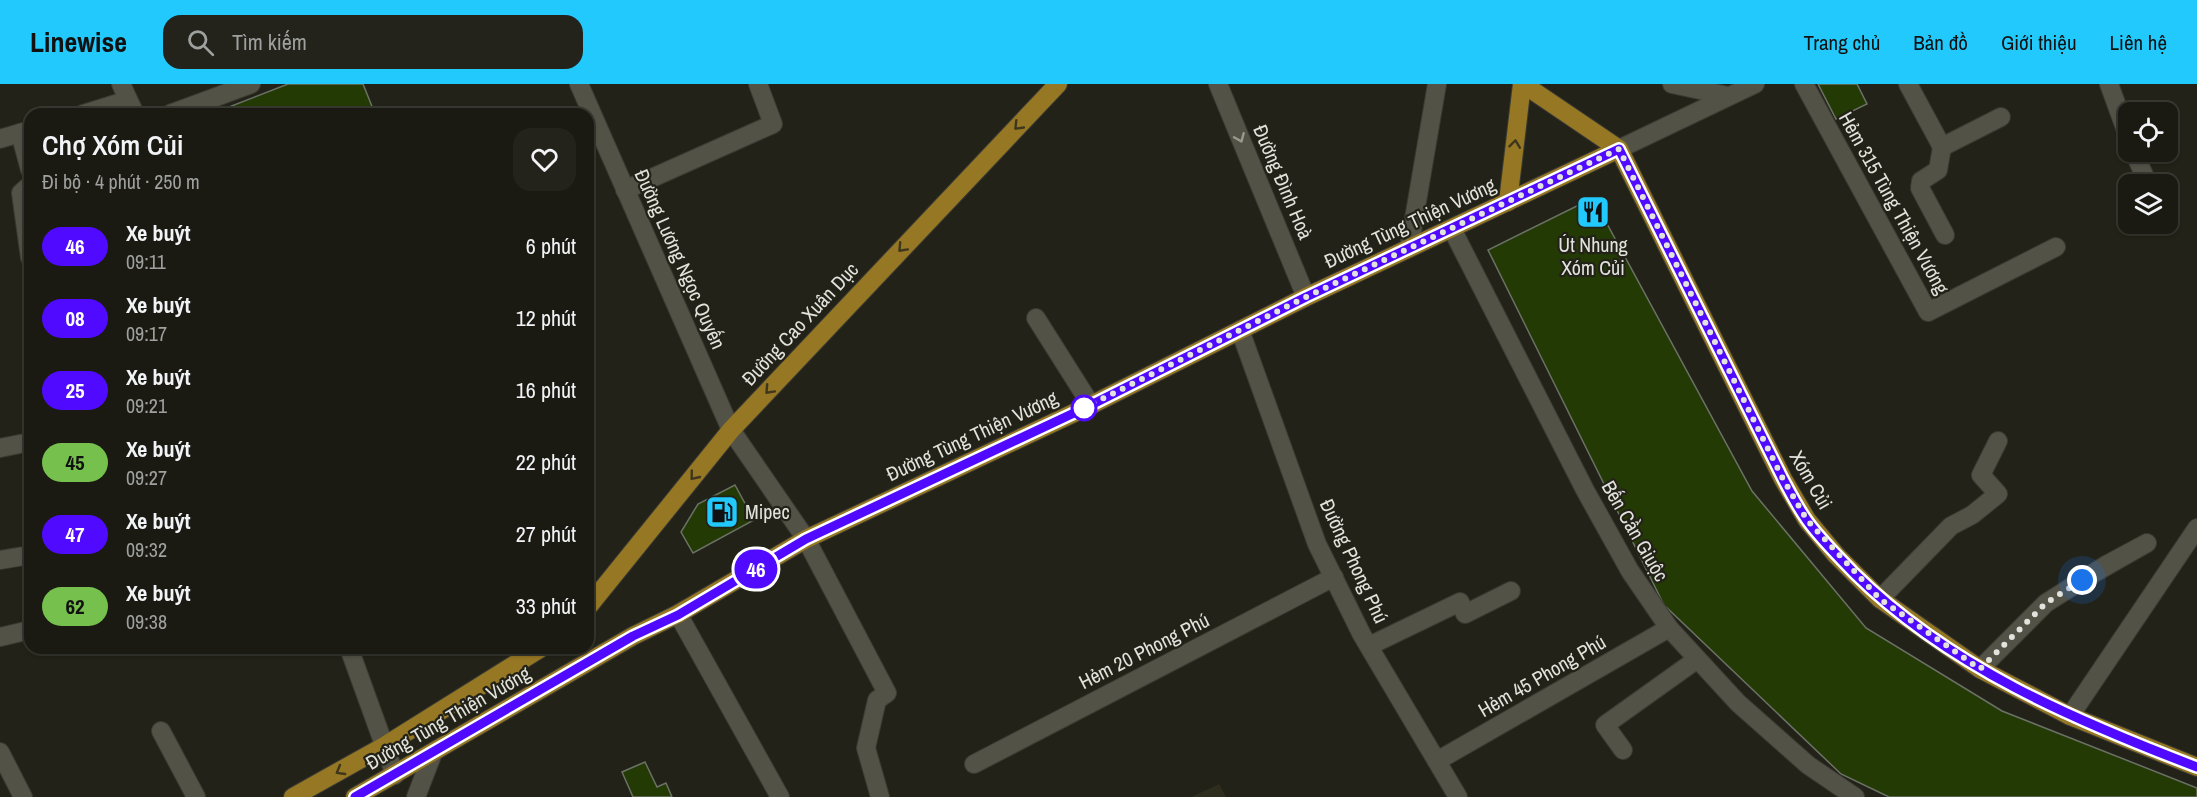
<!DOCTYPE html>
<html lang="vi">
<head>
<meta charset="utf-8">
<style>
  :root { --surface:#1a1a12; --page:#23231b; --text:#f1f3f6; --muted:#9fa19f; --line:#383832; --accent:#22c9fd }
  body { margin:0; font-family:"Archivo Narrow",sans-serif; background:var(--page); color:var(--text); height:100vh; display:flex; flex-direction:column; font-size:22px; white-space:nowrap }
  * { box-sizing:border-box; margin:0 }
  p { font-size:20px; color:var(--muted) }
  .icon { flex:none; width:33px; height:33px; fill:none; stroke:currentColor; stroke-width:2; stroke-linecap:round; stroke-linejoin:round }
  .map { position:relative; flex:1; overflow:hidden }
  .panel { position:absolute; left:24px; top:24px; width:570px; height:546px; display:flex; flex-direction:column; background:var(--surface); border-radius:18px; box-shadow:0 2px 4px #0004,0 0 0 2px var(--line) }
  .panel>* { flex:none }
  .badge { padding:0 12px; border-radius:20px; font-size:21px; line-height:39px }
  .buttons { position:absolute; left:2118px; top:18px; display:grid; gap:12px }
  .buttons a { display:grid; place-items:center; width:60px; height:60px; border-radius:12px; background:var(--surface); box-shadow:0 2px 4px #0004,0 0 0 2px var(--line); font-size:30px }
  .you { position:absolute; width:30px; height:30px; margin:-15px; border:4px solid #fff; border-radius:50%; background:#1a73e8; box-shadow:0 0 0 9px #1a73e833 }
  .map>.badge { position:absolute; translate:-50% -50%; box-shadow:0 0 0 3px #fff }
  .round { display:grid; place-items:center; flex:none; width:63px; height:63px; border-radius:18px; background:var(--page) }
  .head { display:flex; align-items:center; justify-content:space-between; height:102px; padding:0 18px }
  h1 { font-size:28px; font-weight:600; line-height:45px }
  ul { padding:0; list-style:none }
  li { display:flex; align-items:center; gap:18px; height:72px; padding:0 18px }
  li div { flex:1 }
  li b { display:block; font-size:22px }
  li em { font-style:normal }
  li .badge { min-width:66px; font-weight:700; text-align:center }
  header { display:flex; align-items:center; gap:36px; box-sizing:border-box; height:84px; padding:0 30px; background:var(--accent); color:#111 }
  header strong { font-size:28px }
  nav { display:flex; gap:33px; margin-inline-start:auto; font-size:21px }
  .search { width:420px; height:54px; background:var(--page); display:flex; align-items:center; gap:15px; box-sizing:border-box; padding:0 21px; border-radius:18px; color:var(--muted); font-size:22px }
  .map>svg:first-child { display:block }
</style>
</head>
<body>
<header>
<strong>Linewise</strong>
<div class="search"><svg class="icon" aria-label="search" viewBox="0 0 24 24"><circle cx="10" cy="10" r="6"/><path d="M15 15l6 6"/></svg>Tìm kiếm</div>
<nav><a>Trang chủ</a><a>Bản đồ</a><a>Giới thiệu</a><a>Liên hệ</a></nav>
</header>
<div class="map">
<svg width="2197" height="713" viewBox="0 0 2197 713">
  <rect width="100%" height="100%" fill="#222218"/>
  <polygon fill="#2e2d1e" points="1219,700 1226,713 1191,713"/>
  <g fill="#243a05" stroke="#6b7167" stroke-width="1.5">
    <polygon points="288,0 363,0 375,30 211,30"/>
    <polygon points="1818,0 1857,0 1867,20 1836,35"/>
    <polygon points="1593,114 1752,407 1866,544 2002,627 2197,704 2197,713 1889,713 1841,690 1664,521 1488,166"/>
    <polygon points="735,401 754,436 693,469 681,448 698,420"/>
    <polygon points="645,678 657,703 666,699 672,713 633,713 622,688"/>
  </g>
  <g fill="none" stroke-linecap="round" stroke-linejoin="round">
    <defs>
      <g id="minor">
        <polyline points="121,0 135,30"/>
        <polyline points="579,0 731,346 806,455 887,609 877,616 866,664 880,713"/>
        <polyline points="1218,0 1306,213"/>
        <polyline points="1672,0 1728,12"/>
        <polyline points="1804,0 1928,228 2056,163"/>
        <polyline points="1908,0 1942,63"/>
        <polyline points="2109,0 2128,52"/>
        <polyline points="83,30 128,16"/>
        <polyline points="170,30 251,0"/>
        <polyline points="20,49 30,86"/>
        <polyline points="0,55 30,46"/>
        <polyline points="1619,65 1755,0"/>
        <polyline points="2134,68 2148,100"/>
        <polyline points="30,101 21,109 30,174"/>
        <polyline points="625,106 773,40 758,0"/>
        <polyline points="1452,145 1585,406 1630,487 1669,544 1738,619 1808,681 1855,713"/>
        <polyline points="1945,151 1920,104 1921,97 1938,86 1942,63 2001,33"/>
        <polyline points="1409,164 1437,0"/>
        <polyline points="1036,234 1091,321"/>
        <polyline points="1240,246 1317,460 1362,551 1458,713"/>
        <polyline points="0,364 30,358"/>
        <polyline points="0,476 30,471"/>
        <polyline points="1880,515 1951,442 1972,431 1998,410 1981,391 1998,357"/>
        <polyline points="678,530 780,713"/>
        <polyline points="0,553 30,546"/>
        <polyline points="1369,562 1460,518 1465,530 1511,507"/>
        <polyline points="349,564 395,691"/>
        <polyline points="1980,585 2046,519 2106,481 2147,459 2082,496"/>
        <polyline points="2070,632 2197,444"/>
        <polyline points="161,647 196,713"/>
        <polyline points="1623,666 1605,641 1696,576"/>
        <polyline points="0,668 23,713"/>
        <polyline points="1437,677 1669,544"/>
        <polyline points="974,680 1334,493"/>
        <polyline points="416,713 433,669"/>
      </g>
      <g id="major">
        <polyline points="1523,0 1619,65 1783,395 1807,436 1836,471 1880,515 1980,585 2070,632 2197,683"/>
        <polyline points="1508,118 1522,0"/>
        <polyline points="588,523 731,346 1058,0"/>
        <polyline points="293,713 386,661 541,564"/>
        <polyline points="355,713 633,552 678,530 806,455 1091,321 1306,213 1619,65"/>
      </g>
    </defs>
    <use href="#minor" stroke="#3b3b34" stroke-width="20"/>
    <use href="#major" stroke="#3b3b34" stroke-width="20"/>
    <use href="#minor" stroke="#525247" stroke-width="18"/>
    <use href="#major" stroke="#967723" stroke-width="18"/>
  </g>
  <defs><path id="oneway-chevron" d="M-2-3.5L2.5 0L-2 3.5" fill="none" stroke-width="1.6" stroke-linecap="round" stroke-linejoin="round" transform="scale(1.5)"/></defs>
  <g stroke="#3f371b">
    <use href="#oneway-chevron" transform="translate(1018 42) rotate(134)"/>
    <use href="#oneway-chevron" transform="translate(1515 60) rotate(-83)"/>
    <use href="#oneway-chevron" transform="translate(902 164) rotate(133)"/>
    <use href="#oneway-chevron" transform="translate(769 306) rotate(133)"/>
    <use href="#oneway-chevron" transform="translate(694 392) rotate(129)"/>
    <use href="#oneway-chevron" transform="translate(340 687) rotate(150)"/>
  </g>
  <use stroke="#9a9a92" href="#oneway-chevron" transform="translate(1240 54) rotate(67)"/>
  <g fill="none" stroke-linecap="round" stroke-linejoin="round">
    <defs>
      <path id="line" d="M355,713l278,-161 45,-21 128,-76 285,-134 215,-108 313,-148 164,330c7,13 14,27 23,40 13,19 32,37 48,54 95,94 220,147 343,194"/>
    </defs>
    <use href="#line" stroke="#fff" stroke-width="14"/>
    <use href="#line" stroke="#4f0aff" stroke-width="9"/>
    <polyline stroke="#e3e3dd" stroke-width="6" stroke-dasharray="0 10.8" points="1084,324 1306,213 1619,65 1783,395 1807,436 1880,515 1980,585 2046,519 2082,496"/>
  </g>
  <defs>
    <symbol id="restaurant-square" viewBox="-11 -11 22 22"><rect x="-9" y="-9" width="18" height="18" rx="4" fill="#22c9fd" stroke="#222218"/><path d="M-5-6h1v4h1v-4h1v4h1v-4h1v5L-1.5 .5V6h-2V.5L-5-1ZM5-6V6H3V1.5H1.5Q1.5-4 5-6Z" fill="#111"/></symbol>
    <symbol id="fuel-square" viewBox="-11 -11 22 22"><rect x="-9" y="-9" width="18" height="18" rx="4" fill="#22c9fd" stroke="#222218"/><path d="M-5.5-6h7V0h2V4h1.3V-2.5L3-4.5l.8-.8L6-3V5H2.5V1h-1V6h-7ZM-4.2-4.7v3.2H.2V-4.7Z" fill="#111"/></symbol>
  </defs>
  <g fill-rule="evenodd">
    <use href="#restaurant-square" x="1574" y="109" width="38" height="38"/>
    <use href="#fuel-square" x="703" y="409" width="38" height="38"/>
  </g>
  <circle fill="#fff" stroke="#4f0aff" stroke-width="3" cx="1084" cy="324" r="12"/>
  <g text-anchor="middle" stroke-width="4.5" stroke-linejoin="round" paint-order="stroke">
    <g font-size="20" fill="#e3e3dd" stroke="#222218">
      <text transform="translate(1283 98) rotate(67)" y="7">Đường Đình Hoà</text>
      <text transform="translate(1894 119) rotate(61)" y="7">Hẻm 315 Tùng Thiện Vương</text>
      <text transform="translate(1410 139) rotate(-25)" y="7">Đường Tùng Thiện Vương</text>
      <text transform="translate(680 175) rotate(66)" y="7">Đường Lương Ngọc Quyến</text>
      <text transform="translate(800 240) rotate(-47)" y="7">Đường Cao Xuân Dục</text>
      <text transform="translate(972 352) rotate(-25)" y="7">Đường Tùng Thiện Vương</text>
      <text transform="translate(1811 396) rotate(60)" y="7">Xóm Củi</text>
      <text transform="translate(1635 447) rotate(60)" y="7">Bến Cần Giuộc</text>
      <text transform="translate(1354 477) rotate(65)" y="7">Đường Phong Phú</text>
      <text transform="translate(1144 567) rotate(-27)" y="7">Hẻm 20 Phong Phú</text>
      <text transform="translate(1542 592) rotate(-30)" y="7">Hẻm 45 Phong Phú</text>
      <text transform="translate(448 634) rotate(-30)" y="7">Đường Tùng Thiện Vương</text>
    </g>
    <g font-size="20" fill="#e3e3dd" stroke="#222218">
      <text x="1593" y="168">Út Nhung<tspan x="1593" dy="23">Xóm Củi</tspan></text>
      <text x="745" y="435" text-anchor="start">Mipec</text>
    </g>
  </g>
</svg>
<div class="buttons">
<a><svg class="icon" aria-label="locate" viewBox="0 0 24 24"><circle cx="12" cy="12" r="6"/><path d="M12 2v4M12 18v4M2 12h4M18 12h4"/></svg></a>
<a><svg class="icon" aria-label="layers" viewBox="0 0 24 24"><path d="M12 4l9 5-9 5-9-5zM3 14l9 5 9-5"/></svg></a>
</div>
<div class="you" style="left:2082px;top:496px"></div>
<b class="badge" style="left:756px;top:485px;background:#4f0aff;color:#fff">46</b>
<section class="panel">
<div class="head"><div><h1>Chợ Xóm Củi</h1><p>Đi bộ · 4 phút · 250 m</p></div><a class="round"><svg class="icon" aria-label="heart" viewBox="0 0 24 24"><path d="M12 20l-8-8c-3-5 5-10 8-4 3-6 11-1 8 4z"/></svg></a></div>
<ul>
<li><span class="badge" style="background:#4f0aff;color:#fff">46</span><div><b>Xe buýt</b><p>09:11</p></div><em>6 phút</em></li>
<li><span class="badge" style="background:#4f0aff;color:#fff">08</span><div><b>Xe buýt</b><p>09:17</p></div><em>12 phút</em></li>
<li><span class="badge" style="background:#4f0aff;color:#fff">25</span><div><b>Xe buýt</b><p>09:21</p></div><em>16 phút</em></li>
<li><span class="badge" style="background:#76c04d;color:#111">45</span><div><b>Xe buýt</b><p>09:27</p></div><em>22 phút</em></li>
<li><span class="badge" style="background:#4f0aff;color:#fff">47</span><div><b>Xe buýt</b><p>09:32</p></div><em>27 phút</em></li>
<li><span class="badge" style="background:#76c04d;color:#111">62</span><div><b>Xe buýt</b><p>09:38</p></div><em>33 phút</em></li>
</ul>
</section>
</div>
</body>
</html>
